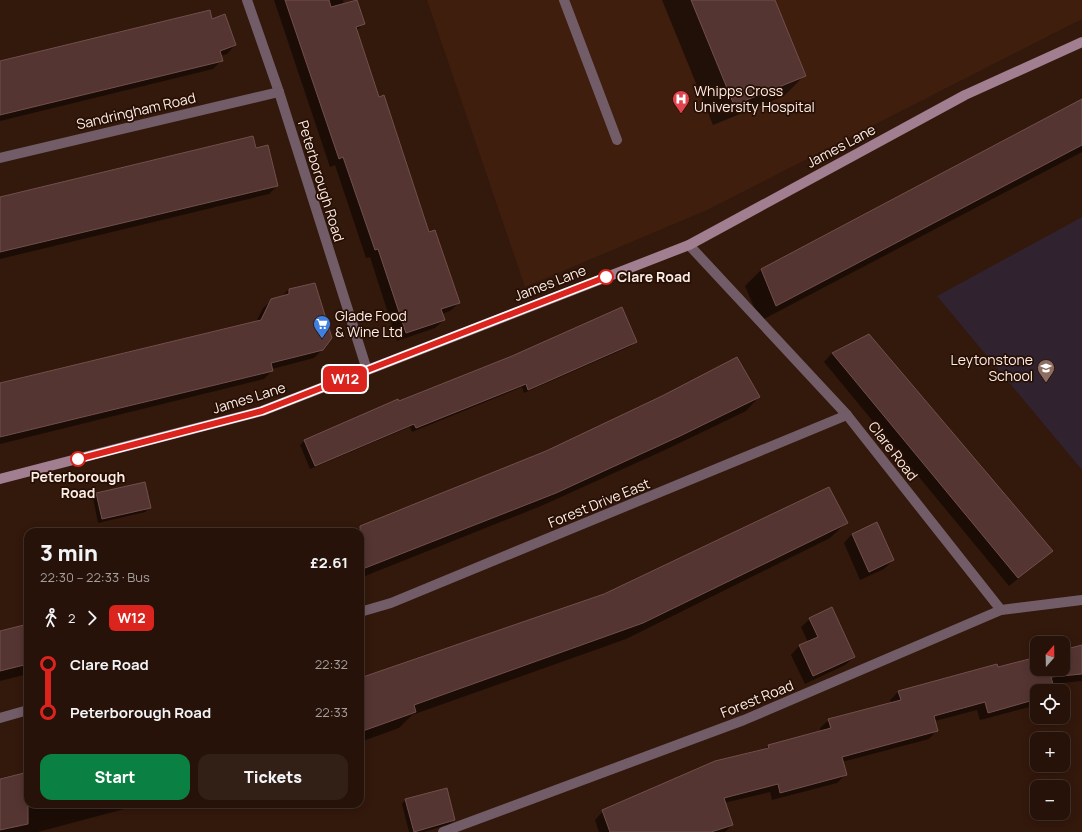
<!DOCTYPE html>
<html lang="en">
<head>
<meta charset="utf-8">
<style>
  :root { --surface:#261209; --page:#322017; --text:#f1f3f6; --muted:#a49e9c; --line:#42322a; --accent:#0b8043 }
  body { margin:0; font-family:Manrope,sans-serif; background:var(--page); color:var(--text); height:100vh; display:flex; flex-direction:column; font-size:15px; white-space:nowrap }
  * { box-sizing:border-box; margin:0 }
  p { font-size:13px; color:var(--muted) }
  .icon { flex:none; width:22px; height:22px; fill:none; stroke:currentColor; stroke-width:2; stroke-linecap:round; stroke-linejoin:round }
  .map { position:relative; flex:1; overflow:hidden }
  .side { position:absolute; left:24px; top:528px; width:340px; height:280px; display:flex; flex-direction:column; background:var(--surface); border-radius:12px; box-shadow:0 2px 10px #0003,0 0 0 1px var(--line) }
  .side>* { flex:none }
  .badge { padding:0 8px; border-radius:6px; font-size:14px; line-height:26px }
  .needle { width:26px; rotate:20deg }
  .fabs { position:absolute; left:1030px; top:636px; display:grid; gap:8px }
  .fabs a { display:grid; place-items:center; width:40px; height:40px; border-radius:8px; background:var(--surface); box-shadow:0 2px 10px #0003,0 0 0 1px var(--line); font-size:20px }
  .map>.badge { position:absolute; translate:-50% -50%; box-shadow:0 0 0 2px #fff }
  .legs { display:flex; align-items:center; gap:6px; height:44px; padding:0 16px; font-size:13px }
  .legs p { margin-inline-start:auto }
  .overview { display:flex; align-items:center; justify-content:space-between; height:68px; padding:0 16px }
  h1 { font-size:22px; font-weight:800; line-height:30px }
  .button { display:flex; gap:8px; margin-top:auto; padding:8px 16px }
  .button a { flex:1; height:46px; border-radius:12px; background:var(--accent); color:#fff; font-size:16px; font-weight:800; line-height:46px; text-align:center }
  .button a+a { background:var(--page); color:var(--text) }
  ul { padding:0 16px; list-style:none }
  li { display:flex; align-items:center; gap:14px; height:48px; font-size:15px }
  li i { display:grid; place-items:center; width:6px; height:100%; margin:0 5px; background:currentColor }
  li i::after { content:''; width:10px; height:10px; margin:-5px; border:3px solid; border-radius:50%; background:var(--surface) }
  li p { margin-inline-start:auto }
  li:first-child i { background:linear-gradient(#0000 50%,currentColor 0) }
  li:last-child i { background:linear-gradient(currentColor 50%,#0000 0) }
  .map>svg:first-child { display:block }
</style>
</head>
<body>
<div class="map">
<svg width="1082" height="832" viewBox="0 0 1082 832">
  <rect width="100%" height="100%" fill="#33180c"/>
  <polygon fill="#3f1e0e" points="427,0 1082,0 1082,19 707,210 525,287"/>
  <polygon fill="#30222f" points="1082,217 1082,470 937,296"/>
  <g fill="#0007" fill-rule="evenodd">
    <polygon points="274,0 343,0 344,4 356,0 364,23 356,31 378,98 429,233 459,303 450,311 442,314 444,320 435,328 397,341 370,257 366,258 335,165 330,167"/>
    <polygon points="662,0 774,0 805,75 784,96 713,125"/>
    <polygon points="212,20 235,45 227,54 220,56 221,61 213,69 0,121 0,62"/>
    <polygon points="1082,100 1082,152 760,321 745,286 761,270"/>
    <polygon points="256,149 277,186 269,194 0,259 0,198"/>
    <polygon points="289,289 323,349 314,358 272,369 272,371 264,379 0,444 0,383 256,322 263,308 272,300 281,297"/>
    <polygon points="635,342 631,346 524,393 522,387 412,432 410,427 310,469 300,445 304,441 398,401 398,402"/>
    <polygon points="832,353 1051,551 1009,586 824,362"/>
    <polygon points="759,397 746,411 665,450 541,506 360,578 360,532 347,532"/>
    <polygon points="97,494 149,508 145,512 98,523 93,498"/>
    <polygon points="846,523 830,538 626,639 412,715 399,728 360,742 360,679"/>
    <polygon points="876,524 893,560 884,569 860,580 844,543 852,534"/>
    <polygon points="810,619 854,657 845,665 805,684 791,655 799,646 808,642 801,627"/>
    <polygon points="28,625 28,674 0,681 0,631"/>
    <path d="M1082,648v33l-30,3 2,7h-17v14l-57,15 -3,-10 -42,11 2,9 -8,9 -87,23 4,12 -9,9 -65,17 -2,-8 -46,11 8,22 -7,7h-126l-4,-12 8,-9 160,-60 5,-5 53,-14 -1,-4 9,-8 62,-17 -1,-3 9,-9 138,-33v11h26v-20zM829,724h2l2,9h-2z"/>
    <polygon points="28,772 28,804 143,804 38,832 0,832 0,778"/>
    <polygon points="406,799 454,820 450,824 424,832 409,832 402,804"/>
  </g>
  <g fill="#553532" stroke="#714f4c">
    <polygon points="285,0 329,0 331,7 357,0 365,24 356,27 379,97 384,95 429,232 435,230 460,303 441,309 445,320 406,333 378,249 375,250 343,157 339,159"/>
    <polygon points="691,0 775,0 806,76 734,105"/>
    <polygon points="210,10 212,19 225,14 236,45 220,51 223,61 0,115 0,61"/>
    <polygon points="1082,99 1082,145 776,306 761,269"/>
    <polygon points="253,136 256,148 268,145 278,186 0,252 0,197"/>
    <polygon points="315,283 332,338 323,350 271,363 273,371 0,437 0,383 261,320 271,299 289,294 289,289"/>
    <polygon points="622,307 637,342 528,390 526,384 416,428 414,424 315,466 304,440 398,399 399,401 512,356"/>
    <polygon points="869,334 1053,551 1018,578 832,353"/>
    <polygon points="737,357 760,397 680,436 556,493 360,570 360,526 546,451 662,396"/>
    <polygon points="145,482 151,508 102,519 96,493"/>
    <polygon points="829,487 848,523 643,623 414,705 416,712 360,732 360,678 604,594"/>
    <polygon points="877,522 894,560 869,572 852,534"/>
    <polygon points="832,607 855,657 813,676 799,645 818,637 809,618"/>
    <polygon points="28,624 28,664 0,671 0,631"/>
    <polygon points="1082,645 1082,674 1051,677 1055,691 1037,691 1037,699 988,713 985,702 934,716 938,731 842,757 847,775 780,793 778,784 724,798 733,825 711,832 610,832 602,810 715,761 769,748 768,745 831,728 828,719 901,700 898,691 997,664 998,667 1037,657 1037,669 1063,669 1063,650"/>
    <polygon points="28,772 28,824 0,830 0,779"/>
    <polygon points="447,788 455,820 414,832 405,799"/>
  </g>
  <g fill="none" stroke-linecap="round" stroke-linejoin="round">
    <polyline stroke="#725c67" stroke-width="10" points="564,0 617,140"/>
    <g stroke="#725c67" stroke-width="10">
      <polyline points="247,0 279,92 367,370"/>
      <polyline points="0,158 279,92"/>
      <polyline points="689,245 847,415 1001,610"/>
      <polyline points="360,612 391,603 847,415"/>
      <polyline points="0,718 28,710"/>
      <polyline points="443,832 744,720 1001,610 1082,600"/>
    </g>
    <polyline stroke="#a17e90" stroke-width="10" points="0,479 262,411 689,245 965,95 1082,42"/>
  </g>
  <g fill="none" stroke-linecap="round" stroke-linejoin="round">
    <defs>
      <polyline id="line-1" points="78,459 262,411 606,277"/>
    </defs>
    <use href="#line-1" stroke="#fff" stroke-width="9"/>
    <use href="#line-1" stroke="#dc241f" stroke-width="6"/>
  </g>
  <defs>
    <symbol id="hospital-pin" viewBox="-11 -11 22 30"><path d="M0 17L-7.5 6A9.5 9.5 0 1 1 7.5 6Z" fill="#e0444e" stroke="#280f04"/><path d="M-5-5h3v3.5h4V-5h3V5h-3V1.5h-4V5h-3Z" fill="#fff"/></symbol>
    <symbol id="supermarket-pin" viewBox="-11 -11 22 30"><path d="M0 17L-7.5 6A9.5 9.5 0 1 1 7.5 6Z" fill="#3f7fe0" stroke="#280f04"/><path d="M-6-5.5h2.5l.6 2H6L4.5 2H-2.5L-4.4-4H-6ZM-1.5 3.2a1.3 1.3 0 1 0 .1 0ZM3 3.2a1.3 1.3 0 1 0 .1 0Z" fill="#fff"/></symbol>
    <symbol id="school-pin" viewBox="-11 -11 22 30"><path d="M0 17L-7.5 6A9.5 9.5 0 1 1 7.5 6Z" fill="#8d6e63" stroke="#280f04"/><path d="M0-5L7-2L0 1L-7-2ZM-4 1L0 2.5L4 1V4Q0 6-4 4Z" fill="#fff"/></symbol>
  </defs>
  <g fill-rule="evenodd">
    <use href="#hospital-pin" x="671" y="89" width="20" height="27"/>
    <use href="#supermarket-pin" x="312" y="314" width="20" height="27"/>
    <use href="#school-pin" x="1036" y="358" width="20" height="27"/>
  </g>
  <g fill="#fff" stroke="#dc241f" stroke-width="2">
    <circle cx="606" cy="277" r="7"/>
    <circle cx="78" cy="459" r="7"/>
  </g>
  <g text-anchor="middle" stroke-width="3.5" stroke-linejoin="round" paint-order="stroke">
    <g font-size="14" fill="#fcede7" stroke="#280f04" text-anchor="start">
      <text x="694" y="96">Whipps Cross<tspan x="694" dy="16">University Hospital</tspan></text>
      <text x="335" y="321">Glade Food<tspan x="335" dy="16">&amp; Wine Ltd</tspan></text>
      <text x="1033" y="365" text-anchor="end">Leytonstone<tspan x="1033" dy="16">School</tspan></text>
    </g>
    <g font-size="14" fill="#fcede7" stroke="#280f04">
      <text transform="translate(136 111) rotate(-13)" y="5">Sandringham Road</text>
      <text transform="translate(841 146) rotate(-28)" y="5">James Lane</text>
      <text transform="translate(321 181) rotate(73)" y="5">Peterborough Road</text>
      <text transform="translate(550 283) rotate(-21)" y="5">James Lane</text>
      <text transform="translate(249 398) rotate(-17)" y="5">James Lane</text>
      <text transform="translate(893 451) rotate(52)" y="5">Clare Road</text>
      <text transform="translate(599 503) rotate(-22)" y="5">Forest Drive East</text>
      <text transform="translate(757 699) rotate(-22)" y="5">Forest Road</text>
    </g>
    <g font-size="14" font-weight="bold" fill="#fcede7" stroke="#280f04" text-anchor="start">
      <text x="617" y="282">Clare Road</text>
      <text x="78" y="482" text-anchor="middle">Peterborough<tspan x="78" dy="16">Road</tspan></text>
    </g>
  </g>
</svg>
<div class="fabs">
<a><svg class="needle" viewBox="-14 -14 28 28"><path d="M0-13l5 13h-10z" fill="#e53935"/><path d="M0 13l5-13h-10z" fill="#a49e9c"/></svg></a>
<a><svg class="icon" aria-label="locate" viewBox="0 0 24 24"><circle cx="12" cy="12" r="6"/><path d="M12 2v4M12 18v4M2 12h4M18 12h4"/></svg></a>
<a>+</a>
<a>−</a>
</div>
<b class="badge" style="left:345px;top:379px;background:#dc241f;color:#fff">W12</b>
<section class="side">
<div class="overview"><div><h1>3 min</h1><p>22:30 – 22:33 · Bus</p></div><b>£2.61</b></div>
<div class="legs"><svg class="icon" aria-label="walk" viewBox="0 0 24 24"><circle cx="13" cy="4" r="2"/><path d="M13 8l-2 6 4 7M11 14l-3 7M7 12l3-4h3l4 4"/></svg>2<svg class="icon" aria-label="forward" viewBox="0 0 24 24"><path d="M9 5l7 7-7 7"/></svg><b class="badge" style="background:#dc241f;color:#fff">W12</b></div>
<ul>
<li><i style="color:#dc241f"></i><b>Clare Road</b><p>22:32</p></li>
<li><i style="color:#dc241f"></i><b>Peterborough Road</b><p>22:33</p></li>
</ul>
<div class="button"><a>Start</a><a>Tickets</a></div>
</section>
</div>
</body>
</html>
